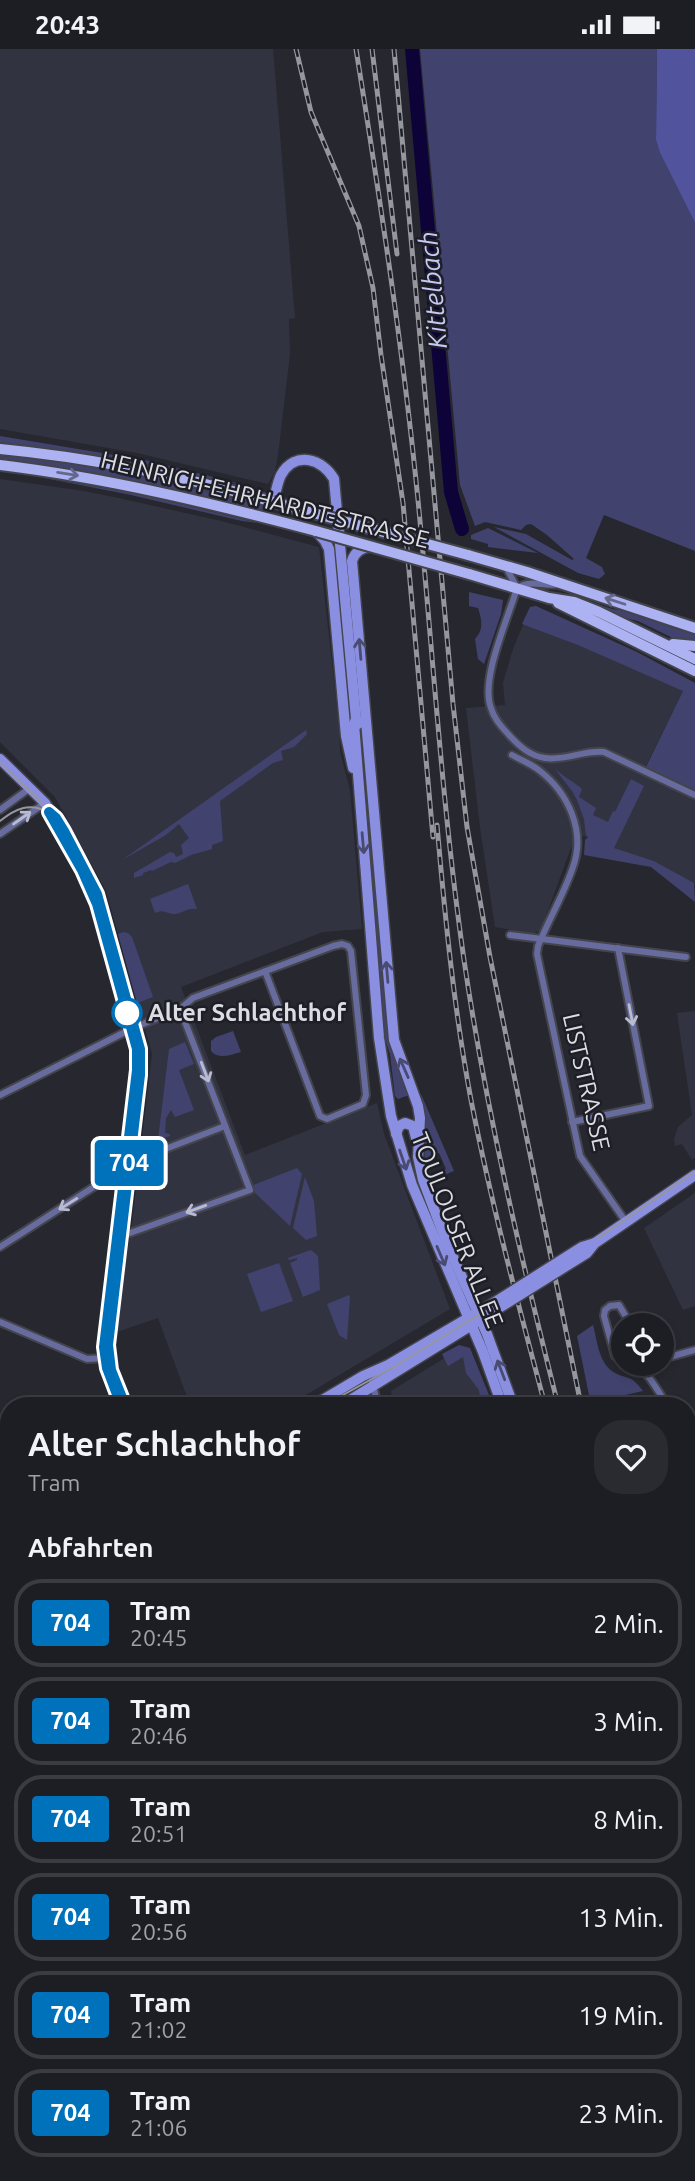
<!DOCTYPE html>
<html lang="de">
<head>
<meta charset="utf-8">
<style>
  :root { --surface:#1d1d24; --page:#2a2a31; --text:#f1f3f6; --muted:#a0a2a6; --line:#3b3b41 }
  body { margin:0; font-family:Ubuntu,sans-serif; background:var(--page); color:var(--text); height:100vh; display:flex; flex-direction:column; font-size:26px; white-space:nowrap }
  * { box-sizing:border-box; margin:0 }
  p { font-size:23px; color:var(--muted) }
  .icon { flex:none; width:38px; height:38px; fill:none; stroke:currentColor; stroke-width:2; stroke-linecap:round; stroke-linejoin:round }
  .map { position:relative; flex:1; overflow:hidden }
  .panel { position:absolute; left:0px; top:1348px; width:696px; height:786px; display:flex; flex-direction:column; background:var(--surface); border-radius:28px 28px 0 0; box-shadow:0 4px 10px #0003,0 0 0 2px var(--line) }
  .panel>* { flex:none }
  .badge { padding:0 14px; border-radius:5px; font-size:24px; line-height:46px }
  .fabs { position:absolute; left:611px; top:1264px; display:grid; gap:14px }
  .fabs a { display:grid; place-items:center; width:63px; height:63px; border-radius:50%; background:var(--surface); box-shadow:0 4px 10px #0003,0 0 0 2px var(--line); font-size:35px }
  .map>.badge { position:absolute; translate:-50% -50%; box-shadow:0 0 0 4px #fff }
  h2 { padding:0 28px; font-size:26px; line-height:63px }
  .round { display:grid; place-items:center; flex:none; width:74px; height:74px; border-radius:28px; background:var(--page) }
  .headline { display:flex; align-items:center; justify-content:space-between; height:119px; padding:0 28px }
  h1 { font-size:33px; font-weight:600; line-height:52px }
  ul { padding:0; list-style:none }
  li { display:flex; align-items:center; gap:21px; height:88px; margin:0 14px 10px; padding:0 14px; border:4px solid var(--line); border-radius:28px }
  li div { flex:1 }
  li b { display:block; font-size:26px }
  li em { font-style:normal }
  li .badge { min-width:77px; font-weight:700; text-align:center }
  .status { display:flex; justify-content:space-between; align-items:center; height:49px; padding:0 35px; background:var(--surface); direction:ltr }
  .status svg { height:19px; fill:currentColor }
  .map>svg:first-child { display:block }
</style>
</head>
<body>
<div class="status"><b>20:43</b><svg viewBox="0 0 49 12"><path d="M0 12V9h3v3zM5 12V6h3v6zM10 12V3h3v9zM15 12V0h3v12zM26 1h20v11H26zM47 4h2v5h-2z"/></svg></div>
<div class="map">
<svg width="695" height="2132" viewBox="0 0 695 2132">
  <rect width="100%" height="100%" fill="#272730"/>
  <g fill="#323341">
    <polygon points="0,0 273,0 295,269 289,270 290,305 278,406 275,423 268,435 137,404 0,380"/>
    <polygon points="0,430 84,442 123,450 221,472 319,498 339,677 340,703 350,741 362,880 323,883 181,938 245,1106 377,1054 384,1085 450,1260 289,1356 190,1356 158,1269 114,1284 132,1174 152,1005 106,842 55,748 0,693"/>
    <polygon points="525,571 685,638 642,725 695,751 695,835 654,812 609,798 596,790 583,787 574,793 569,804 541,881 532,885 495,878 480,779 466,659 505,656 503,634 513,600"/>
    <polygon points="695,962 695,1109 692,1111 682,1095 675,1097 674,1090 678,1078 692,1066 677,964"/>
    <polygon points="695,1144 695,1257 683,1261 644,1179"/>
    <polygon points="464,1297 485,1356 393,1356 391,1342"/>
  </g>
  <g fill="#41436e">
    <polygon points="420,0 657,0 656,91 660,104 695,174 695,502 604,466 586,509 602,518 605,525 599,530 578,524 494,478 526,485 572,511 574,510 547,486 531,475 526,476 521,481 485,473 475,477 460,436"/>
    <polygon points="0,387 150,412 256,439 121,410 0,393"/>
    <path d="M0,407l37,2 102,17 130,32 1,5c-89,-23 -179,-42 -270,-52z"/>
    <polygon points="29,426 143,446 258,474 242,472 131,446"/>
    <polygon points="488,479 538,504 488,498 488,495 471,490 471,486"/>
    <path d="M469,543l34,8 -2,14 -17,50 -6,-5 -3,-20c9,-9 7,-19 3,-31l-9,-2z"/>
    <polygon points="578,548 612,560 638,564 695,586 695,594 679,592 638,572 625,569 576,550"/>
    <polygon points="536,557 637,603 695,634 695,741 646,718 683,642 578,596 522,575 530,558"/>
    <polygon points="306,681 307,685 294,698 281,702 283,711 273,714 220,752 223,792 212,796 212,800 191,806 175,814 171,813 152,822 151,821 143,824 143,826 134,829 134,824 170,803 174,804 176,808 183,805 181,796 189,789 179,775 166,786 122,811"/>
    <polygon points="358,704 361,704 368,734 389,983 394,1008 409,1046 398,1050 395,1047 390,1005 384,987"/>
    <path d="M555,720c10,9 18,12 27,20l-3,8 17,11 -3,7 15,7 5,-11 2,1 16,-33 13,7 -30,62 40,13 40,22 1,19 -44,-35 -67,-12 1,-15 3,-3 -2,-2 -2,-16 -7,-19 -5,-9z"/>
    <path d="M188,835l9,25c-10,-2 -15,5 -24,5 -8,-1 -10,-5 -18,-1l-5,-14z"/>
    <polygon points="124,883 128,884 132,888 153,948 137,954 118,885"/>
    <path d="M233,982l8,21c-11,3 -22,8 -30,-1v-10l5,-4z"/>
    <polygon points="185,993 194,1015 179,1021 194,1061 175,1068 171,1061 166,1069 165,1084 170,1085 170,1087 158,1091 169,1000"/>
    <polygon points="421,1045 454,1122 432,1131 430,1127 446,1120 439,1104 425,1110 425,1077"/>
    <polygon points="297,1119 302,1125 290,1177 252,1141 251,1137"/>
    <polygon points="305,1128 314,1152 317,1187 306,1191 293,1179"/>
    <polygon points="311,1201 318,1207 320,1241 303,1248 290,1214 297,1211 297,1209 289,1211 288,1209"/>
    <polygon points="279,1214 293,1252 261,1263 247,1225"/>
    <polygon points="349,1246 350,1248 347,1291 339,1286 327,1255"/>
    <path d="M593,1276c4,14 5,36 19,46 15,10 17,1 31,20l-35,8 -2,2 1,4h-16l-14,-69z"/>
    <polygon points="459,1296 470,1299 493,1356 481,1356 479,1341 466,1324 463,1308 448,1317 442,1305"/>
    <polygon points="688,1552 695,1565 695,1686 688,1688"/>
    <polygon points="0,1878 3,1878 9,1913 7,1917 9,1967 0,1968"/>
    <polygon points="9,2054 9,2124 60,2125 63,2132 0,2132 0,2056"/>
    <polygon points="577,2125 668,2125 669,2132 578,2132"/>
  </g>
  <g fill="#52539d">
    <polygon points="657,0 695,0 695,174 660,104 656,91"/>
    <polygon points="695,1463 695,1565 688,1552 688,1468"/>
  </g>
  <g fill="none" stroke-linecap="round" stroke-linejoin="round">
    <g stroke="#0d0338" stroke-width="14">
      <polyline points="412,0 451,443 462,480"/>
      <polyline points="688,1568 695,1574"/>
      <polyline points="0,1888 9,1884"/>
    </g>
    <defs>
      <g id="street">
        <path d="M506,518l11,21c-9,31 -37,91 -26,120 3,11 11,19 18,27 10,11 21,21 36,23 20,3 39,-8 59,-6l91,43"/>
        <path d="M517,539c15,-9 27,-1 42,-4"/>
        <path d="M512,706c9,5 20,9 28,16 28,22 46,60 33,96 -9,27 -24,52 -35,79l-1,8 43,202 46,66"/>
        <polyline points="0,761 30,739"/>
        <polyline points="0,785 45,754"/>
        <polyline points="510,886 686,908"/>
        <polyline points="0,1046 133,979 180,960 193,949 333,897 342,895 348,897 351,902 366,1046 363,1055 327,1070 320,1067 265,922"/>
        <polyline points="572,1073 649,1057 618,899"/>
        <polyline points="128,1109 142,1109 225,1077"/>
        <polyline points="119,1184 130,1184 250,1141 180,960"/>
        <polyline points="0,1198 117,1123 126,1121"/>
        <polyline points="0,1273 87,1310 107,1309"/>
        <polyline points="662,1310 695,1301"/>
        <polyline points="623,1313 615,1307 604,1267 605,1261 610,1257 619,1256 631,1276"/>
        <path d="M634,1314c14,9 24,28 33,42"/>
        <polyline points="378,1356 372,1333 386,1319"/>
        <polyline points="688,1387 695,1397"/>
        <polyline points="0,1665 9,1659"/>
        <polyline points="688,1731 695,1761"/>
        <polyline points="74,2124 77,2132"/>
        <polyline points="410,2124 411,2132"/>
        <polyline points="571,2124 571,2132"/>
      </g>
      <g id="secondary">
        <path d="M273,453c3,-9 4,-19 8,-27 14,-25 42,-16 53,4l22,240 2,5"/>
        <polyline points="316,482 325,492 329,500 346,687 353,719"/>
        <path d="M370,497c-9,3 -15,5 -18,15l42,479 24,66 2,12 -2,39 5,23 23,61 41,93 26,71"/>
        <polyline points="356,670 354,675 379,989 391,1067 412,1136 483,1303 502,1356"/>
        <polyline points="0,710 45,754 77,809 95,846 137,992 139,1014 137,1035 106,1302 109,1320 123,1356"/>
        <polyline points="396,1085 399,1077 405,1074 413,1077 416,1089"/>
        <polyline points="595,1194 695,1126"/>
        <polyline points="314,1356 363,1327 388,1316 492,1255"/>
        <polyline points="342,1356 475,1274"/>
        <polyline points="0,1583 9,1576"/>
        <polyline points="0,1605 9,1598"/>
        <polyline points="688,1696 695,1695"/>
        <polyline points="688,1708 695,1707"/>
        <polyline points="0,1786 9,1782"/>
        <polyline points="0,1820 9,1820"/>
        <polyline points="688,2112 690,2132"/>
        <polyline points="676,2124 677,2132"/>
        <polyline points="160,2132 161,2124"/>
      </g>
      <g id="primary">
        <path d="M0,400c93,9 183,27 273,53"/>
        <path d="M0,416c107,13 211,38 316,66"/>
        <polyline points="468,506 527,523 695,579"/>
        <polyline points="469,525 549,549 574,553 599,563 695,610"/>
        <polyline points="558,554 695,622"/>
        <polyline points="673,595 695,597"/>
      </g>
    </defs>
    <use href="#street" stroke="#44444c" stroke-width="10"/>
    <use href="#secondary" stroke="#44444c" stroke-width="13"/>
    <use href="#primary" stroke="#44444c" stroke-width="14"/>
    <use href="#street" stroke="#676b9e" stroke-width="6"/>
    <use href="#secondary" stroke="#8b8fe2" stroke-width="10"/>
    <use href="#primary" stroke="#adb2f2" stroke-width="10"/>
    <g stroke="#96969d" stroke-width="2">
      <polyline points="0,713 36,748 49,763 88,833 100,864 137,1000 137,1022 104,1298 107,1319 121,1356"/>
      <path d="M0,772c15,-12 29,-19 48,-9"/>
      <polyline points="325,1356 397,1316 551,1221 695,1123"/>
      <polyline points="0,1590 9,1582"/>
      <polyline points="161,2132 163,2124"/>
    </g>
    <defs>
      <g id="rail">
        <polyline points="296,0 311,63 359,177 373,239 381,306 403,454 433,788"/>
        <path d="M356,0c24,150 47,300 62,451 15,153 24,307 46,460 22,150 57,298 94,445"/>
        <polyline points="372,0 397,205"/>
        <polyline points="394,0 453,655 467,778 490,908 581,1356"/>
        <path d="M437,776c8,92 17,184 34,275 20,102 47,204 74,305"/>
        <polyline points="688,1802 695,1833"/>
        <polyline points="688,1850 695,1886"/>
        <polyline points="688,1877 695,1920"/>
        <polyline points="688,1914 695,1959"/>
        <polyline points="688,1951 695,2002"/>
      </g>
    </defs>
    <use href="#rail" stroke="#96969d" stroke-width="5"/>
    <use href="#rail" stroke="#1d1e26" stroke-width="2.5" stroke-dasharray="8" stroke-linecap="butt"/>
    <defs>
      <g id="secondary-bridge">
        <polyline points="492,1255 582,1198 595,1194"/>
        <polyline points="486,1267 587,1204 595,1194"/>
      </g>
      <g id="primary-bridge">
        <polyline points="273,453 468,506"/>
        <polyline points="316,482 469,525"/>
      </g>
    </defs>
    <use href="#secondary-bridge" stroke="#44444c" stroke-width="13" stroke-linecap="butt"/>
    <use href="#primary-bridge" stroke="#44444c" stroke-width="14" stroke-linecap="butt"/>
    <use href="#secondary-bridge" stroke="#8b8fe2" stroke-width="10"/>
    <use href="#primary-bridge" stroke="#adb2f2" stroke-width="10"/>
  </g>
  <defs><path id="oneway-shaft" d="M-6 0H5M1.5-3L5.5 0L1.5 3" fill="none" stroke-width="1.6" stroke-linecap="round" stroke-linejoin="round" transform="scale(1.75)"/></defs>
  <g stroke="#65688c">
    <use href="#oneway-shaft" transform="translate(68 425) rotate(9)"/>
    <use href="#oneway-shaft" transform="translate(615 552) rotate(-162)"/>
  </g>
  <g stroke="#494b71">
    <use href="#oneway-shaft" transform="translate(360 600) rotate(-95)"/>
    <use href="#oneway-shaft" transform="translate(363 794) rotate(85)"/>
    <use href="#oneway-shaft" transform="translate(387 923) rotate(-95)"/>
    <use href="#oneway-shaft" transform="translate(404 1019) rotate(-114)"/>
    <use href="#oneway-shaft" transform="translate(403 1111) rotate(71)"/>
    <use href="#oneway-shaft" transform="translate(441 1207) rotate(67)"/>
    <use href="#oneway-shaft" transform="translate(501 1321) rotate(-111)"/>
  </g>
  <g stroke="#b9bbce">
    <use href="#oneway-shaft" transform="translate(22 769) rotate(-35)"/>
    <use href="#oneway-shaft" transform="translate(631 966) rotate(79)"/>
    <use href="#oneway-shaft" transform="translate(205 1023) rotate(69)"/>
    <use href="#oneway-shaft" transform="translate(68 1155) rotate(148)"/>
    <use href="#oneway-shaft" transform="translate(196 1160) rotate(160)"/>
  </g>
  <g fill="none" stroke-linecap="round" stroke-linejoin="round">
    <defs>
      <polyline id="line" points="121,1356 107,1319 104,1298 137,1021 137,1000 97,855 82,821 49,763 56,769 64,782 97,845 140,1000 140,1026 108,1296 111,1321 125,1356"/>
    </defs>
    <use href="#line" stroke="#fff" stroke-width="16"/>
    <use href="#line" stroke="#0072bc" stroke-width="10"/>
  </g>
  <circle fill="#fff" stroke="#0072bc" stroke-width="3.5" cx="127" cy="964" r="14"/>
  <g text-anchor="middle" stroke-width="5" stroke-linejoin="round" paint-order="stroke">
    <g font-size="24" fill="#dcdde2" stroke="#1d1e26">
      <text transform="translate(265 451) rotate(14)" y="8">HEINRICH-EHRHARDT-STRASSE</text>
      <text transform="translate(586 1033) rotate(77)" y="8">LISTSTRASSE</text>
      <text transform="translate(457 1181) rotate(68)" y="8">TOULOUSER ALLEE</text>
    </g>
    <g font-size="24" font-weight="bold" fill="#dcdde2" stroke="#1d1e26" text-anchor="start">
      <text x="148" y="972">Alter Schlachthof</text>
    </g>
    <g font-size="26" font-style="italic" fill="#c5c9f3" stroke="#1d1e26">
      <text transform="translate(433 241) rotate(-95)" y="9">Kittelbach</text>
    </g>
  </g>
</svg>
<div class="fabs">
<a><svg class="icon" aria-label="locate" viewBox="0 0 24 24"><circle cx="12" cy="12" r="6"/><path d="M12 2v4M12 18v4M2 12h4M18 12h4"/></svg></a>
</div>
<b class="badge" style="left:129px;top:1114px;background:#0072bc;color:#fff">704</b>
<section class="panel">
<div class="headline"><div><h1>Alter Schlachthof</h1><p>Tram</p></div><a class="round"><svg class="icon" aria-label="heart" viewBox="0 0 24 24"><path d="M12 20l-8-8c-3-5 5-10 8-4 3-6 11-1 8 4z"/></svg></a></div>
<h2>Abfahrten</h2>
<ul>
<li><span class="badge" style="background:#0072bc;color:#fff">704</span><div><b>Tram</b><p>20:45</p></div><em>2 Min.</em></li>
<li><span class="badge" style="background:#0072bc;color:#fff">704</span><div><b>Tram</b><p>20:46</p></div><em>3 Min.</em></li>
<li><span class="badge" style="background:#0072bc;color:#fff">704</span><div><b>Tram</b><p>20:51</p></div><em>8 Min.</em></li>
<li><span class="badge" style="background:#0072bc;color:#fff">704</span><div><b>Tram</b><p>20:56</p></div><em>13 Min.</em></li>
<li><span class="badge" style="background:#0072bc;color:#fff">704</span><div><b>Tram</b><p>21:02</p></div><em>19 Min.</em></li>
<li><span class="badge" style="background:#0072bc;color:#fff">704</span><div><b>Tram</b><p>21:06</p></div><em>23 Min.</em></li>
</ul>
</section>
</div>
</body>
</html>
